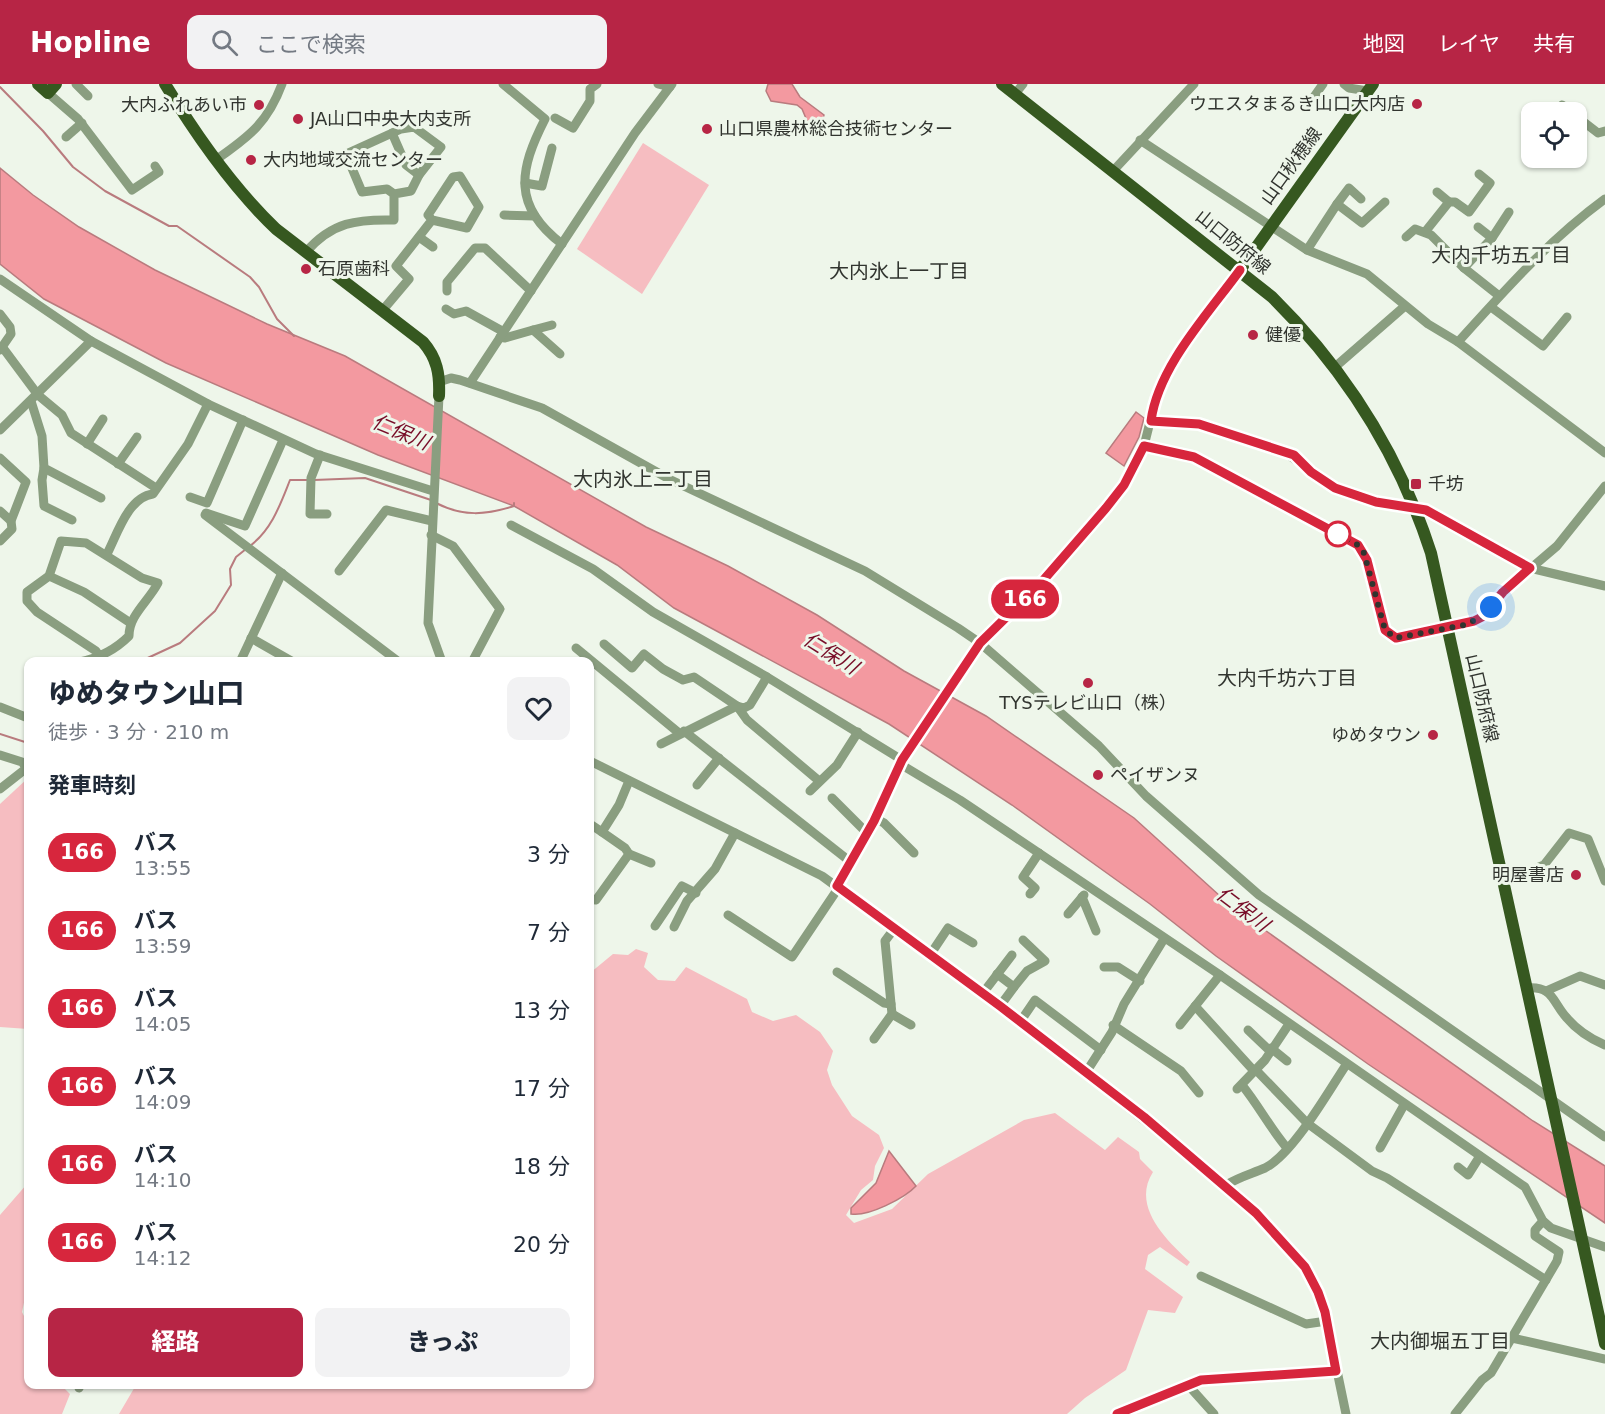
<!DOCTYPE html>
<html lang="ja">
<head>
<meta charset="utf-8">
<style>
  :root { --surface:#fff; --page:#f2f2f3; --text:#1f2937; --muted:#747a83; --accent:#b72545 }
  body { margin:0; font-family:"DejaVu Sans","Noto Sans JP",sans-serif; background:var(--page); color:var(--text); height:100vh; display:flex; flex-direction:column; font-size:22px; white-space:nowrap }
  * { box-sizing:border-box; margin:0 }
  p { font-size:20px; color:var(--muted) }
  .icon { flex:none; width:33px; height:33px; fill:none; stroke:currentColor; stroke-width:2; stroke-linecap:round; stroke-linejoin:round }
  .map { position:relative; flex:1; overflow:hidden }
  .side { position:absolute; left:24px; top:573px; width:570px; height:732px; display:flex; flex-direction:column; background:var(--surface); border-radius:12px; box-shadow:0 2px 4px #0004 }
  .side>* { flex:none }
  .badge { padding:0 12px; border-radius:20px; font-size:21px; line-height:39px }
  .buttons { position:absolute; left:1521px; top:18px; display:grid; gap:12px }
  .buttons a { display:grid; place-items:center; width:66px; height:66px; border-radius:12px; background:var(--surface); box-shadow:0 2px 4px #0004; font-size:30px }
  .you { position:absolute; width:30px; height:30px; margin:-15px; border:4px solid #fff; border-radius:50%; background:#1a73e8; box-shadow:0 0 0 9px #1a73e833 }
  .map>.badge { position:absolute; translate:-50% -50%; box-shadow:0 0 0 3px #fff }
  h2 { padding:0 24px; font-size:22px; line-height:54px }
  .round { display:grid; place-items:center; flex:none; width:63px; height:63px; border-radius:12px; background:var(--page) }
  .head { display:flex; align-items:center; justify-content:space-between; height:102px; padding:0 24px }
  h1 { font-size:28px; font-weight:800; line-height:45px }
  .cta { display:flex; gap:12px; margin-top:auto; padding:12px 24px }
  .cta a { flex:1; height:69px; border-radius:12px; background:var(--accent); color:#fff; font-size:24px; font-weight:800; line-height:69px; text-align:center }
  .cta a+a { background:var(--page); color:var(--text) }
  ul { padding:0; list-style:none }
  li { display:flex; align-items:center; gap:18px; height:78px; padding:0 24px }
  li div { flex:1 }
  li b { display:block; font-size:22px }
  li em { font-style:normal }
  li .badge { min-width:66px; font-weight:700; text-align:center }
  header { display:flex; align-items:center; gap:36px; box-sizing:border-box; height:84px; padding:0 30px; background:var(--accent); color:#fff }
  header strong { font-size:28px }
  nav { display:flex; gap:33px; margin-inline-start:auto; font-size:21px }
  .search { width:420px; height:54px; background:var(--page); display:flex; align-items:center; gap:15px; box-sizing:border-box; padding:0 21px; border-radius:12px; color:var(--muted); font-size:22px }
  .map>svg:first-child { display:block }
</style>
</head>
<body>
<header>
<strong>Hopline</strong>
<div class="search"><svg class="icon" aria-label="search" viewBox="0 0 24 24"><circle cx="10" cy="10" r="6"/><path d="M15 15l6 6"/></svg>ここで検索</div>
<nav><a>地図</a><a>レイヤ</a><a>共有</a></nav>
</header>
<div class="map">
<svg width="1605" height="1330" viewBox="0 0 1605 1330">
  <rect width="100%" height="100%" fill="#eef6ea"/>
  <g fill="#f6bdc1">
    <polygon points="643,59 709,101 642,210 577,165"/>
    <polygon points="28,694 28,945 0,943 0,720"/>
    <path d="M636,865l12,4 -4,14 14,13 17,1 11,-14 61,32 5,13 21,9 23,-6 24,17 13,19 -6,19 5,15 20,31 27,19 5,13 -9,18 -2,14 -12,10 -15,25 8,8 38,-14 36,-35 96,-54 31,-7 50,37 13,-13 21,15 1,7 13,13c-22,34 13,68 37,90l-3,4 -27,-19 -12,8 -3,14 38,28 -8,16 -27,-3 -22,60 -41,28 -18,16h-948l17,-29 454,-1v-411l23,-19 15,1z"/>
    <polygon points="27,1100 28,1200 22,1228 28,1240 28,1300 61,1301 70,1310 62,1330 0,1330 0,1131"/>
  </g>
  <g fill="#f399a0" stroke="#b97b7e" stroke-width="1.5">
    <polygon points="768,0 792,0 800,13 824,31 822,38 814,40 808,39 802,25 797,21 771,17 766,7"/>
    <polygon points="0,84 33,111 79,143 155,186 267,240 345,272 646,443 728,482 817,531 904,587 986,632 1134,734 1231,822 1533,1037 1605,1082 1605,1139 1368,980 1216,872 1150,820 1012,721 889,640 674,524 617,481 514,422 378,371 166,279 44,215 0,180"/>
    <polygon points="1136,328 1144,334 1139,353 1124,382 1106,369"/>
    <path d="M889,1067l27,35c-11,12 -48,31 -65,28v-6l25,-25z"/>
  </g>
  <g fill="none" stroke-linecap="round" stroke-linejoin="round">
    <g stroke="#b97b7e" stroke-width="2">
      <polyline points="0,3 43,47 73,83 105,107 169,142 177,142 250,193 259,203 277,235 294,252"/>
      <polyline points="314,396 365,394 431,416"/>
      <path d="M436,419c27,14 50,12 78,3v-3"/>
      <path d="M250,462c22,-17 30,-41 40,-66h18"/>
      <polyline points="139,578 180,559 215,527 231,501 230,485 236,473 246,465"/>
      <polyline points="0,650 28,659"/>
    </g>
    <g stroke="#8a9e80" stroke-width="9">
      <polyline points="76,0 88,12"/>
      <path d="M503,0l42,35c-26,51 -33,87 17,125"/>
      <polyline points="658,0 670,3"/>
      <polyline points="1344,0 1349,4 1368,7"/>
      <polyline points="48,9 78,35 132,106 159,88 155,82"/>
      <polyline points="1015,10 1023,0"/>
      <polyline points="1311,17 1323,0"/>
      <polyline points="1562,21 1572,28"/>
      <polyline points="1576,32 1598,49 1605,47"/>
      <polyline points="555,34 573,44 590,17 590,5 597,0"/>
      <polyline points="392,49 406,81 419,91"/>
      <polyline points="66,53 82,39"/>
      <polyline points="1140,56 1307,166 1367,190 1428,240 1458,258 1605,369"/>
      <path d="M217,75c33,-23 51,-37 65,-75"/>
      <polyline points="1113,87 1194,0"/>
      <polyline points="525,99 542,102 552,64"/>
      <polyline points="1437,108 1449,118"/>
      <polyline points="1337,120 1349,104 1361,115"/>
      <polyline points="504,131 535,132"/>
      <polyline points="1478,143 1492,154"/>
      <polyline points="1425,148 1449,118 1455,118 1469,128 1490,99 1479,90"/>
      <polyline points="419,153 433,163"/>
      <polyline points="1406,153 1415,145 1431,151 1464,184 1498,211"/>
      <polyline points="1307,166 1337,120 1362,139 1385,118"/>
      <path d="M306,168c26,-30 51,-33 88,-32v-26l17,-3 8,-16 22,-28 -27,-20 -13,2 -55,25 16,38 25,-3 7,5"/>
      <polyline points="1464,184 1492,154 1509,128"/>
      <polyline points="0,195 91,257 208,320 316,370 433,407"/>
      <polyline points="447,207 447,198 475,164 485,164 531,207"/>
      <polyline points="1491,223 1543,262 1567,233"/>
      <polyline points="446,225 454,230 466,227 504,248"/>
      <polyline points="382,227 409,195 396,182 432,136 467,144 479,123 460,92 453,93 428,131 432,136"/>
      <polyline points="0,230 10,243 11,250 0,266"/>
      <polyline points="533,246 552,241"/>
      <polyline points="500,253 505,254 533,246 560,270"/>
      <path d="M1458,258c46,-51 91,-102 147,-143"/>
      <polyline points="3,264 38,311 62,331 71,349 156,404"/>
      <polyline points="1335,283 1405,222"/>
      <polyline points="439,298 451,294 460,296 542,324 671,396 865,487 958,544 980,559 1099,662 1146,712 1259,811 1605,1053"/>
      <polyline points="470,299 635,49 672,0"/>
      <polyline points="439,312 428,539 442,578"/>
      <polyline points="31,317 42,352 44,384 101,414"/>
      <polyline points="1151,337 1199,340 1286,369 1335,404 1376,418 1426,426 1530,484 1605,502"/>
      <polyline points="0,346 91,257"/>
      <polyline points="87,360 103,335"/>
      <polyline points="1144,362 1194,373 1358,461 1367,476 1385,546 1401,554 1464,541 1482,533 1503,508 1557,462 1605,402"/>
      <polyline points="320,371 311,394 310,430 327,430"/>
      <polyline points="0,374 26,398 11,437 12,445 0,457"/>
      <polyline points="118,380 137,353"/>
      <polyline points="44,384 42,396 44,422 72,436"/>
      <polyline points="190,413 207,419 243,336"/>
      <polyline points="0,427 11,437"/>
      <polyline points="206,429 245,442 283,356"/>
      <polyline points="205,431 399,578"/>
      <polyline points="511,441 593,485 653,528 767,593 902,676"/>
      <polyline points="431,451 453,462 500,525 472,578"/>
      <path d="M107,470c10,-19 21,-57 46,-60l35,-50 20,-40"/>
      <polyline points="339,487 386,426 432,437"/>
      <polyline points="49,492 84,508 129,538"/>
      <polyline points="251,554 293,578"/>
      <polyline points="604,560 632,584 644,570 663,585 683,596 694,593 737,622 747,636 818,696"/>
      <polyline points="576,564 679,649"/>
      <path d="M80,578c19,-4 35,-12 49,-26 0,-21 19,-34 29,-53l-16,-5 -56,-35 -25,-2 -12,35 -22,16v9l10,11 59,39 3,5"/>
      <polyline points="240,578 282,489"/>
      <polyline points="0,623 28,634"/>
      <polyline points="684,647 852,779"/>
      <polyline points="661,660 737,622 744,624 750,621 767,593"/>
      <polyline points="0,671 22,678 27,684"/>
      <polyline points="590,677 822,792 1000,922 1226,1101 1284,1157 1305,1183 1318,1208 1325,1229 1346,1330"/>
      <polyline points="900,680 960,716 1220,891 1525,1103 1543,1137 1551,1144 1605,1163"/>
      <polyline points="697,701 719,674"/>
      <polyline points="0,705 28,683"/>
      <polyline points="810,707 837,681 858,648"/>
      <polyline points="832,714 867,749"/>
      <polyline points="875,734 884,739 914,769"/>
      <polyline points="590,740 602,748"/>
      <polyline points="629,770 651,779"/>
      <polyline points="1504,797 1544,781 1569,749 1588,755 1605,797"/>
      <polyline points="837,802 874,737 902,676 980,559 1040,500 1124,401 1144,362 1158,306 1177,274 1240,186"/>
      <polyline points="1030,810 1035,804 1023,793 1039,769"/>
      <polyline points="1082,813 1096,847"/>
      <polyline points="596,816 629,770 625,764 602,748 619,721 629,697"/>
      <polyline points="1068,830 1084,811"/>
      <polyline points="728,831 792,873 839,803"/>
      <polyline points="655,842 682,802 696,809"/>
      <polyline points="674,843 687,817 715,785 735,749"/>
      <polyline points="930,871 948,844 973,859"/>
      <polyline points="1104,883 1118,883 1140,897"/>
      <polyline points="837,888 884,919 891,920"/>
      <polyline points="997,890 1014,903 1000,922"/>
      <polyline points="1014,903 1027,887 1045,877 1023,856"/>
      <path d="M1527,904c26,-2 25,13 39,29 10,12 25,22 39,28"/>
      <polyline points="1546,907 1580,892 1605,901"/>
      <polyline points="983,909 1012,871"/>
      <polyline points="1195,922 1254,987"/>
      <polyline points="892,930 911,941"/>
      <polyline points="1020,938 1035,916 1101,966"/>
      <polyline points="1113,941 1181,987 1199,1009"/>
      <polyline points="1180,941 1220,891"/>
      <polyline points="1248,946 1270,967"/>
      <polyline points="874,955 892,930 885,857 894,845"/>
      <polyline points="1271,964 1287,977"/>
      <polyline points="1256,986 1307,1039 1372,1087 1387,1094 1546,1196"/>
      <polyline points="1085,990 1112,948 1124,920 1164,855"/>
      <path d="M1242,1001c17,21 28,43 45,63"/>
      <polyline points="1237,1005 1265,976 1289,940"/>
      <polyline points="1380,1064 1404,1021"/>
      <polyline points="1458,1083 1468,1091 1480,1072"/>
      <path d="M1226,1101c13,-8 25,-11 39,-17 28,-14 63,-76 81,-103"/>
      <polyline points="1201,1192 1306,1240 1327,1237"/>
      <polyline points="1512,1254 1605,1275"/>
      <polyline points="1188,1301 1214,1330"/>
      <polyline points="79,1304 81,1300"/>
      <polyline points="1117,1330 1201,1296 1336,1287"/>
      <polyline points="1455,1330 1482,1296 1491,1289 1557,1177 1559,1168 1535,1152 1535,1146 1543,1137"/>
    </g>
    <g stroke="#365820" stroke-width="12">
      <polyline points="38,0 48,9 56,0"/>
      <path d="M165,0c31,51 68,104 111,145l147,113c14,16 17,32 16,54"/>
      <path d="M1002,0l270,213c74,73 127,157 159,256l174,791"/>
      <polyline points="1240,186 1373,0"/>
    </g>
  </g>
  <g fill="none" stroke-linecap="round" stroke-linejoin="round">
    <defs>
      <path id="line" d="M1117,1330l84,-34 135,-9 -11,-59 -7,-20 -13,-25 -49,-54 -112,-96 -144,-111 -163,-120 37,-65 28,-61 78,-117 60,-59 66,-76 18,-23 20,-39 50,11 164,88 9,15 18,70 11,8 78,-17 8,-4 21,-25 27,-24 -104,-58 -50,-8 -41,-14 -24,-16 -17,-17 -95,-31 -48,-3c7,-54 57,-107 89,-151"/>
    </defs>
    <use href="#line" stroke="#fff" stroke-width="14"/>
    <use href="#line" stroke="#d7263d" stroke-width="9"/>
    <polyline stroke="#31342f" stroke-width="6" stroke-dasharray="0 10.8" points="1338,450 1333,448 1358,461 1364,469 1385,546 1396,554 1464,541 1482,533 1491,523"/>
  </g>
  <g fill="#b72545" stroke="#eef6ea" stroke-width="2">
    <circle cx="1417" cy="20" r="6"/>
    <circle cx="259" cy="21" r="6"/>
    <circle cx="298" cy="35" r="6"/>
    <circle cx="707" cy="45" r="6"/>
    <circle cx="251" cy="76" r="6"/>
    <circle cx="306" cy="185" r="6"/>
    <circle cx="1253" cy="251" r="6"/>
    <rect x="1410" y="394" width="12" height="12" rx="3"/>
    <circle cx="1088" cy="599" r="6"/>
    <circle cx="1433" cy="651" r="6"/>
    <circle cx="1098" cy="691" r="6"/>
    <circle cx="1576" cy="791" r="6"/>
  </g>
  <circle fill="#fff" stroke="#d7263d" stroke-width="3" cx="1338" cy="450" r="12"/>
  <g text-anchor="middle" stroke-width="6" stroke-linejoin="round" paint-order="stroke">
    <g font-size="18" fill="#31342f" stroke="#eef6ea" text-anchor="start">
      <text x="1405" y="26" text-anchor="end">ウエスタまるき山口大内店</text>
      <text x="247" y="27" text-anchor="end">大内ふれあい市</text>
      <text x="310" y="41">JA山口中央大内支所</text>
      <text x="719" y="51">山口県農林総合技術センター</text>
      <text x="263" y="82">大内地域交流センター</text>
      <text x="318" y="191">石原歯科</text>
      <text x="1265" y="257">健優</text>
      <text x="1428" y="406">千坊</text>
      <text x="1088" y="625" text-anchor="middle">TYSテレビ山口（株）</text>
      <text x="1421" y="657" text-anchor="end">ゆめタウン</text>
      <text x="1110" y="697">ペイザンヌ</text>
      <text x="1564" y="797" text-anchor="end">明屋書店</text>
    </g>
    <g font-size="18" fill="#31342f" stroke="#eef6ea">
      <text transform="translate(1291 82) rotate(-54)" y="6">山口秋穂線</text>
      <text transform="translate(1233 158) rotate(39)" y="6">山口防府線</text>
      <text transform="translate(1482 614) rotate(77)" y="6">山口防府線</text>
    </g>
    <g font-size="20" fill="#31342f" stroke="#eef6ea">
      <text x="1501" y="178">大内千坊五丁目</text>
      <text x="899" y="194">大内氷上一丁目</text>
      <text x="643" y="402">大内氷上二丁目</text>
      <text x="1287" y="601">大内千坊六丁目</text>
      <text x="1440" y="1264">大内御堀五丁目</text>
    </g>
    <g font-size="20" font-style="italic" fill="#780d28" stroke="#eef6ea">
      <text transform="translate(401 348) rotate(23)" y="7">仁保川</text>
      <text transform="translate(831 569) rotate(32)" y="7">仁保川</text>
      <text transform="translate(1243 825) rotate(37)" y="7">仁保川</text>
    </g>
  </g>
</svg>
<div class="buttons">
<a><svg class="icon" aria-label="locate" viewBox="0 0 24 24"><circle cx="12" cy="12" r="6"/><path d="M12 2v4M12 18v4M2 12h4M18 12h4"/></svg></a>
</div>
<div class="you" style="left:1491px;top:523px"></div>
<b class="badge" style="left:1025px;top:515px;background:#d7263d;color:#fff">166</b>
<section class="side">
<div class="head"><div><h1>ゆめタウン山口</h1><p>徒歩 · 3 分 · 210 m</p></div><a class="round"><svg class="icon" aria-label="heart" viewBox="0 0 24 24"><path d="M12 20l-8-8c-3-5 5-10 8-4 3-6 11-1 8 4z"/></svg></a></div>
<h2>発車時刻</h2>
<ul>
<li><span class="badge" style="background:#d7263d;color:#fff">166</span><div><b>バス</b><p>13:55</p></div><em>3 分</em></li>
<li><span class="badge" style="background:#d7263d;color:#fff">166</span><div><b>バス</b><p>13:59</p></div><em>7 分</em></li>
<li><span class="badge" style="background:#d7263d;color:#fff">166</span><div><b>バス</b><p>14:05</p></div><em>13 分</em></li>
<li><span class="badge" style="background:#d7263d;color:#fff">166</span><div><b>バス</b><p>14:09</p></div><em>17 分</em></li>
<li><span class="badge" style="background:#d7263d;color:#fff">166</span><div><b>バス</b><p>14:10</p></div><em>18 分</em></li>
<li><span class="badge" style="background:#d7263d;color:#fff">166</span><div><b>バス</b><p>14:12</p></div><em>20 分</em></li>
</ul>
<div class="cta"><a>経路</a><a>きっぷ</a></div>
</section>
</div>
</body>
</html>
